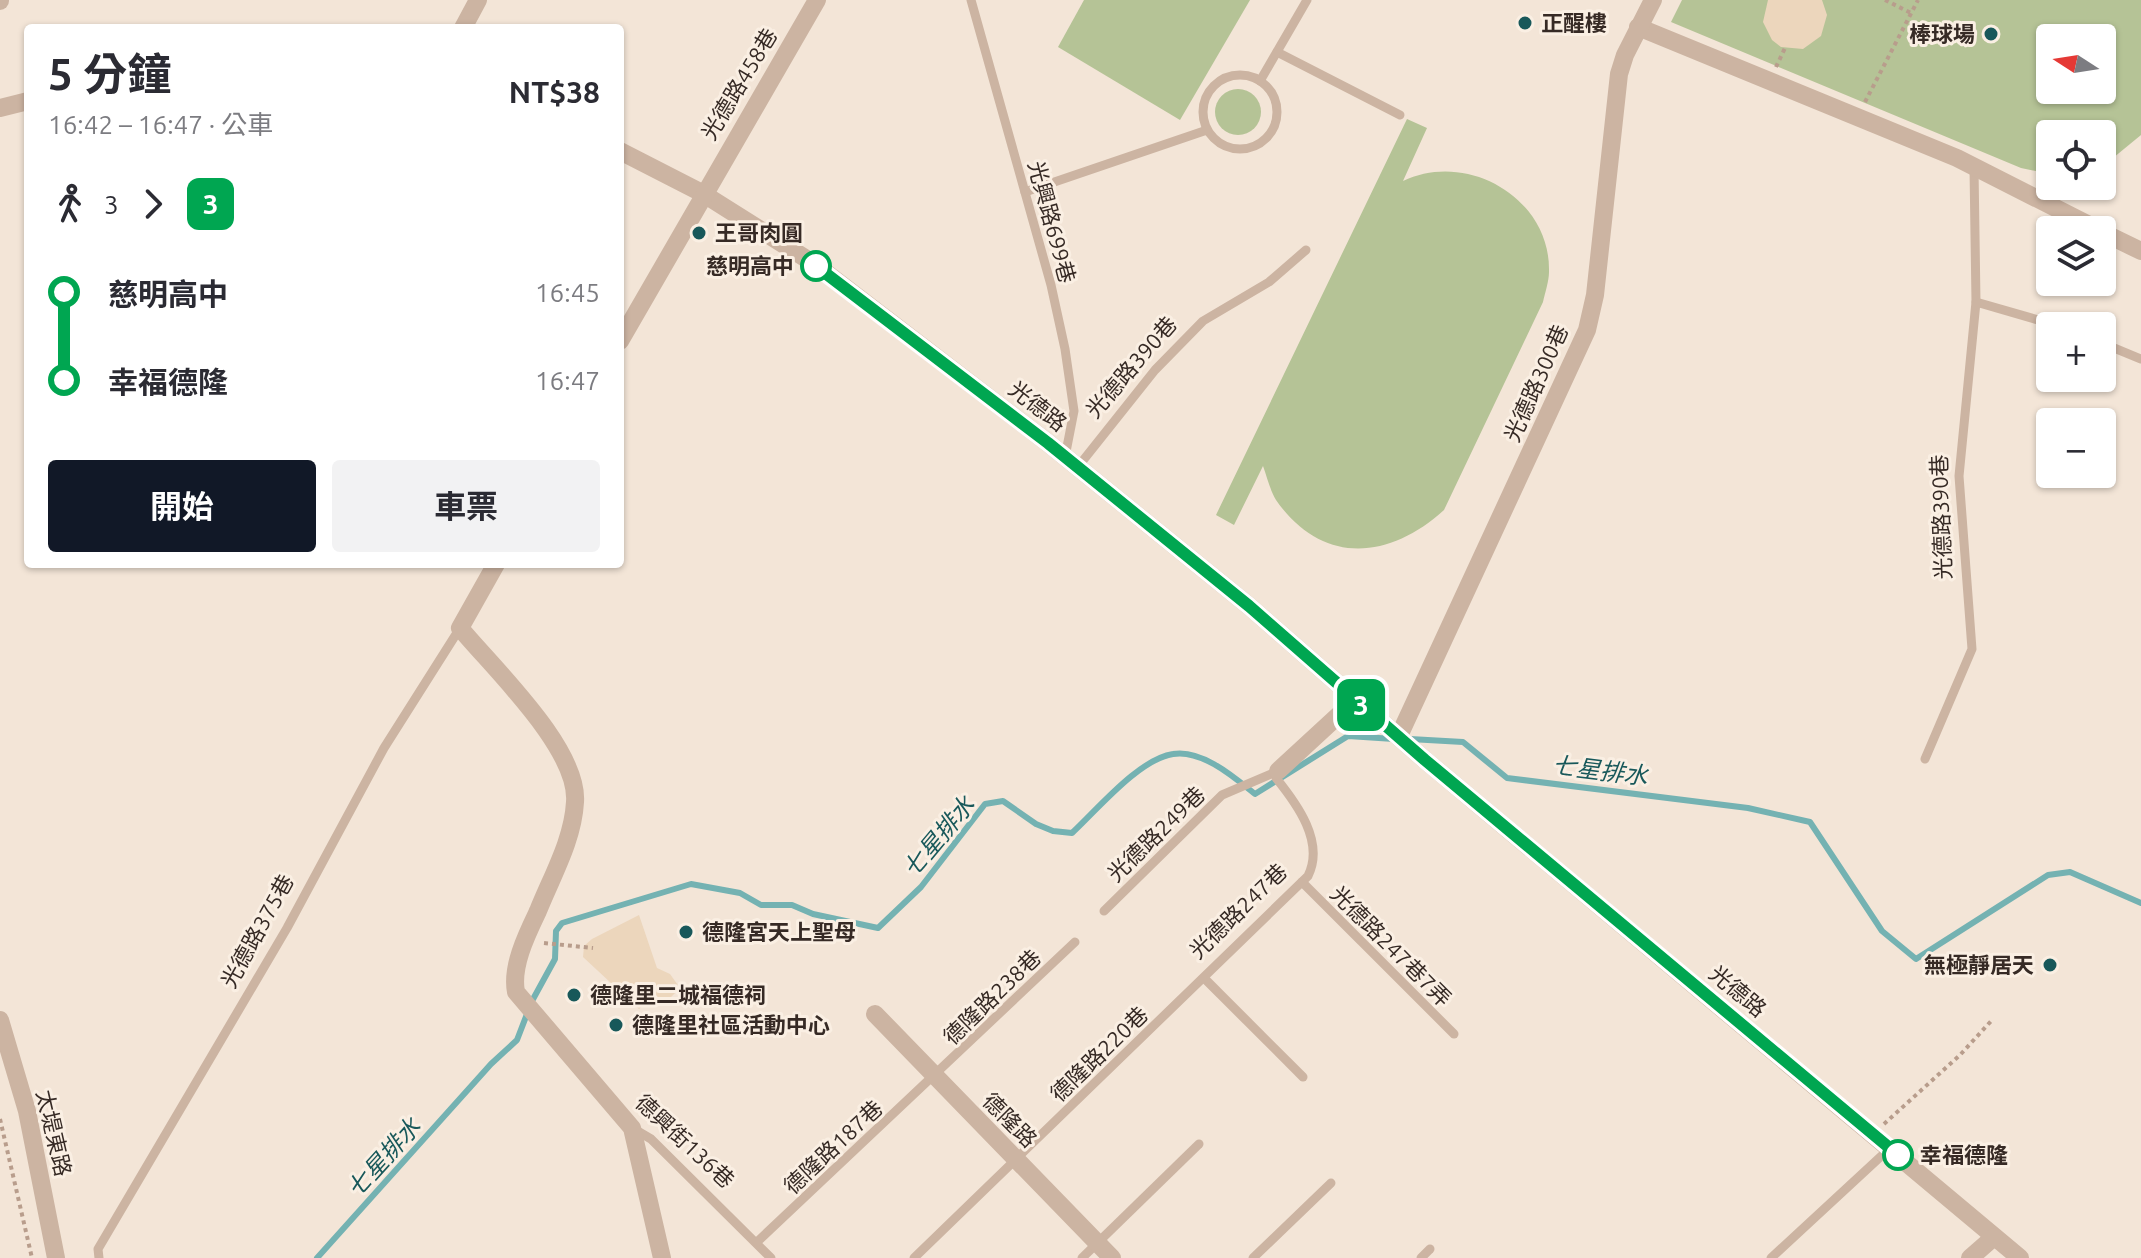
<!DOCTYPE html>
<html lang="zh-TW">
<head>
<meta charset="utf-8">
<style>
  :root { --surface:#fff; --page:#f2f2f3; --text:#2b2b33; --muted:#7c7c81; --accent:#111827 }
  body { margin:0; font-family:Ubuntu,"Noto Sans TC",sans-serif; background:var(--page); color:var(--text); height:100vh; display:flex; flex-direction:column; font-size:30px; white-space:nowrap }
  * { box-sizing:border-box; margin:0 }
  p { font-size:26px; color:var(--muted) }
  .icon { flex:none; width:44px; height:44px; fill:none; stroke:currentColor; stroke-width:2; stroke-linecap:round; stroke-linejoin:round }
  .map { position:relative; flex:1; overflow:hidden }
  .drawer { position:absolute; left:24px; top:24px; width:600px; height:544px; display:flex; flex-direction:column; background:var(--surface); border-radius:8px; box-shadow:0 2px 6px #0004 }
  .drawer>* { flex:none }
  .badge { padding:0 16px; border-radius:12px; font-size:28px; line-height:52px }
  .needle { width:52px; rotate:282deg }
  .fabs { position:absolute; left:2036px; top:24px; display:grid; gap:16px }
  .fabs a { display:grid; place-items:center; width:80px; height:80px; border-radius:8px; background:var(--surface); box-shadow:0 2px 6px #0004; font-size:40px }
  .map>.badge { position:absolute; translate:-50% -50%; box-shadow:0 0 0 4px #fff }
  .legs { display:flex; align-items:center; gap:12px; height:88px; padding:0 24px; font-size:26px }
  .legs p { margin-inline-start:auto }
  .summary { display:flex; align-items:center; justify-content:space-between; height:136px; padding:0 24px }
  h1 { font-size:44px; font-weight:700; line-height:60px }
  .action { display:flex; gap:16px; margin-top:auto; padding:16px 24px }
  .action a { flex:1; height:92px; border-radius:8px; background:var(--accent); color:#fff; font-size:32px; font-weight:700; line-height:92px; text-align:center }
  .action a+a { background:var(--page); color:var(--text) }
  ul { padding:0 24px; list-style:none }
  li { display:flex; align-items:center; gap:28px; height:88px; font-size:30px }
  li i { display:grid; place-items:center; width:12px; height:100%; margin:0 10px; background:currentColor }
  li i::after { content:''; width:20px; height:20px; margin:-10px; border:6px solid; border-radius:50%; background:var(--surface) }
  li p { margin-inline-start:auto }
  li:first-child i { background:linear-gradient(#0000 50%,currentColor 0) }
  li:last-child i { background:linear-gradient(currentColor 50%,#0000 0) }
  .map>svg:first-child { display:block }
</style>
</head>
<body>
<div class="map">
<svg width="2141" height="1258" viewBox="0 0 2141 1258">
  <rect width="100%" height="100%" fill="#f3e5d7"/>
  <g fill="#b5c396" fill-rule="evenodd">
    <polygon points="1084,0 1250,0 1180,120 1058,47"/>
    <path d="M1682,0h459v135l-39,32v-33h-52v40l-29,-6 -350,-146zM2050,38h52v52h-52z"/>
    <circle cx="1238" cy="112" r="23"/>
    <path d="M1407,119l20,9 -24,53c64,-31 148,17 146,91 0,9 -4,21 -6,30l-99,208c-55,50 -122,56 -168,-10 -6,-10 -9,-23 -13,-34l-29,59 -18,-10z"/>
  </g>
  <g fill="#ecd6bc">
    <polygon points="1768,0 1822,0 1827,15 1821,36 1803,49 1781,47 1772,40 1763,22"/>
    <polygon points="639,915 657,968 670,974 680,988 667,1001 654,995 639,1009 583,957 584,946 592,939"/>
  </g>
  <g fill="none" stroke-linecap="round" stroke-linejoin="round">
    <g stroke="#74b2b2" stroke-width="6">
      <polyline points="1410,739 1463,742 1507,778 1748,808 1810,822 1882,931 1916,959 2048,875 2070,872 2141,903"/>
      <path d="M317,1258l174,-194 26,-24 15,-39 23,-42 1,-28 6,-8 129,-39 49,9 21,12h31l21,9 65,14 43,-41 64,-83 18,-3 33,23 17,7 19,2c25,-23 67,-74 101,-79 29,-5 62,24 82,40l93,-58 46,3"/>
    </g>
    <g stroke="#b89d8c" stroke-width="4" stroke-dasharray="4 4" stroke-linecap="butt">
      <polyline points="1885,0 1911,13"/>
      <polyline points="1776,67 1785,48"/>
      <polyline points="1865,102 1918,0"/>
      <polyline points="544,943 593,948"/>
      <polyline points="0,1119 32,1258"/>
      <polyline points="1884,1124 1960,1055 1992,1020"/>
    </g>
    <g stroke="#ccb4a2" stroke-width="9">
      <polyline points="971,0 1051,285 1065,349 1074,411 1065,457"/>
      <polyline points="1277,52 1400,115"/>
      <circle cx="1240" cy="112" r="37"/>
      <polyline points="1260,81 1307,0"/>
      <polyline points="1025,192 1207,130"/>
      <polyline points="1976,302 2059,326"/>
      <polyline points="2102,343 2141,359"/>
      <polyline points="1077,468 1155,370 1203,321 1269,282 1306,250"/>
      <polyline points="1925,759 1972,649 1959,476 1976,302 1974,168"/>
      <polyline points="1302,882 1454,1034"/>
      <polyline points="1104,911 1222,795 1278,771"/>
      <polyline points="1204,978 1303,1077"/>
      <polyline points="634,1129 651,1139 771,1258"/>
      <polyline points="757,1242 1075,942"/>
      <polyline points="99,1258 98,1249 287,928 384,748 460,628"/>
      <path d="M914,1258l394,-382c17,-34 -11,-72 -32,-98l2,-7"/>
      <polyline points="1082,1258 1199,1144"/>
      <polyline points="1253,1258 1331,1183"/>
      <polyline points="1421,1258 1430,1249"/>
      <polyline points="1771,1258 1890,1148"/>
    </g>
    <g stroke="#ccb4a2" stroke-width="18">
      <polyline points="0,1 0,0"/>
      <polyline points="1638,27 1957,158 2099,230"/>
      <polyline points="463,28 478,0"/>
      <polyline points="0,108 28,101"/>
      <polyline points="620,151 702,193 813,263 1048,443 1249,606 1425,760 2020,1258"/>
      <polyline points="2102,232 2141,251"/>
      <polyline points="620,341 817,0"/>
      <path d="M496,564l-36,64c34,41 119,121 115,174 -2,38 -23,74 -37,109 -11,23 -27,55 -22,81l116,136 30,130"/>
      <polyline points="1399,736 1587,330 1595,295 1619,74 1625,55 1653,0"/>
      <polyline points="1278,771 1355,700"/>
      <polyline points="875,1014 1112,1258"/>
      <polyline points="0,1020 27,1111 56,1258"/>
      <polyline points="1970,1258 1994,1237"/>
    </g>
  </g>
  <g fill="none" stroke-linecap="round" stroke-linejoin="round">
    <defs>
      <polyline id="line-1" points="816,266 1048,443 1249,606 1425,760 1898,1155"/>
    </defs>
    <use href="#line-1" stroke="#fff" stroke-width="18"/>
    <use href="#line-1" stroke="#00a651" stroke-width="12"/>
  </g>
  <g fill="#18585a" stroke="#faefe3" stroke-width="3">
    <circle cx="1525" cy="23" r="8"/>
    <circle cx="1991" cy="34" r="8"/>
    <circle cx="699" cy="233" r="8"/>
    <circle cx="686" cy="932" r="8"/>
    <circle cx="2050" cy="965" r="8"/>
    <circle cx="574" cy="995" r="8"/>
    <circle cx="616" cy="1025" r="8"/>
  </g>
  <g fill="#fff" stroke="#00a651" stroke-width="4">
    <circle cx="816" cy="266" r="14"/>
    <circle cx="1898" cy="1155" r="14"/>
  </g>
  <g text-anchor="middle" stroke-width="6" stroke-linejoin="round" paint-order="stroke">
    <g font-size="22" font-weight="bold" fill="#362a25" stroke="#faefe3" text-anchor="start">
      <text x="1541" y="31">正醒樓</text>
      <text x="1975" y="42" text-anchor="end">棒球場</text>
      <text x="715" y="241">王哥肉圓</text>
      <text x="702" y="940">德隆宮天上聖母</text>
      <text x="2034" y="973" text-anchor="end">無極靜居天</text>
      <text x="590" y="1003">德隆里二城福德祠</text>
      <text x="632" y="1033">德隆里社區活動中心</text>
    </g>
    <g font-size="22" fill="#362a25" stroke="#faefe3">
      <text transform="translate(739 84) rotate(-59)" y="8">光德路458巷</text>
      <text transform="translate(1052 222) rotate(75)" y="8">光興路699巷</text>
      <text transform="translate(1131 367) rotate(-49)" y="8">光德路390巷</text>
      <text transform="translate(1536 383) rotate(-66)" y="8">光德路300巷</text>
      <text transform="translate(1038 406) rotate(38)" y="8">光德路</text>
      <text transform="translate(1941 517) rotate(-92)" y="8">光德路390巷</text>
      <text transform="translate(1156 834) rotate(-44)" y="8">光德路249巷</text>
      <text transform="translate(1238 911) rotate(-44)" y="8">光德路247巷</text>
      <text transform="translate(257 931) rotate(-61)" y="8">光德路375巷</text>
      <text transform="translate(1391 946) rotate(45)" y="8">光德路247巷7弄</text>
      <text transform="translate(1738 991) rotate(40)" y="8">光德路</text>
      <text transform="translate(992 997) rotate(-44)" y="8">德隆路238巷</text>
      <text transform="translate(1099 1054) rotate(-44)" y="8">德隆路220巷</text>
      <text transform="translate(1010 1120) rotate(45)" y="8">德隆路</text>
      <text transform="translate(54 1133) rotate(77)" y="8">太堤東路</text>
      <text transform="translate(685 1141) rotate(43)" y="8">德興街136巷</text>
      <text transform="translate(833 1147) rotate(-43)" y="8">德隆路187巷</text>
    </g>
    <g font-size="22" font-weight="bold" fill="#362a25" stroke="#faefe3" text-anchor="end">
      <text x="794" y="274">慈明高中</text>
      <text x="1920" y="1163" text-anchor="start">幸福德隆</text>
    </g>
    <g font-size="24" font-style="italic" fill="#18585a" stroke="#faefe3">
      <text transform="translate(1600 771) rotate(7)" y="8">七星排水</text>
      <text transform="translate(939 837) rotate(-50)" y="8">七星排水</text>
      <text transform="translate(384 1158) rotate(-48)" y="8">七星排水</text>
    </g>
  </g>
</svg>
<div class="fabs">
<a><svg class="needle" viewBox="-14 -14 28 28"><path d="M0-13l5 13h-10z" fill="#e53935"/><path d="M0 13l5-13h-10z" fill="#7c7c81"/></svg></a>
<a><svg class="icon" aria-label="locate" viewBox="0 0 24 24"><circle cx="12" cy="12" r="6"/><path d="M12 2v4M12 18v4M2 12h4M18 12h4"/></svg></a>
<a><svg class="icon" aria-label="layers" viewBox="0 0 24 24"><path d="M12 4l9 5-9 5-9-5zM3 14l9 5 9-5"/></svg></a>
<a>+</a>
<a>−</a>
</div>
<b class="badge" style="left:1361px;top:705px;background:#00a651;color:#fff">3</b>
<section class="drawer">
<div class="summary"><div><h1>5 分鐘</h1><p>16:42 – 16:47 · 公車</p></div><b>NT$38</b></div>
<div class="legs"><svg class="icon" aria-label="walk" viewBox="0 0 24 24"><circle cx="13" cy="4" r="2"/><path d="M13 8l-2 6 4 7M11 14l-3 7M7 12l3-4h3l4 4"/></svg>3<svg class="icon" aria-label="forward" viewBox="0 0 24 24"><path d="M9 5l7 7-7 7"/></svg><b class="badge" style="background:#00a651;color:#fff">3</b></div>
<ul>
<li><i style="color:#00a651"></i><b>慈明高中</b><p>16:45</p></li>
<li><i style="color:#00a651"></i><b>幸福德隆</b><p>16:47</p></li>
</ul>
<div class="action"><a>開始</a><a>車票</a></div>
</section>
</div>
</body>
</html>
